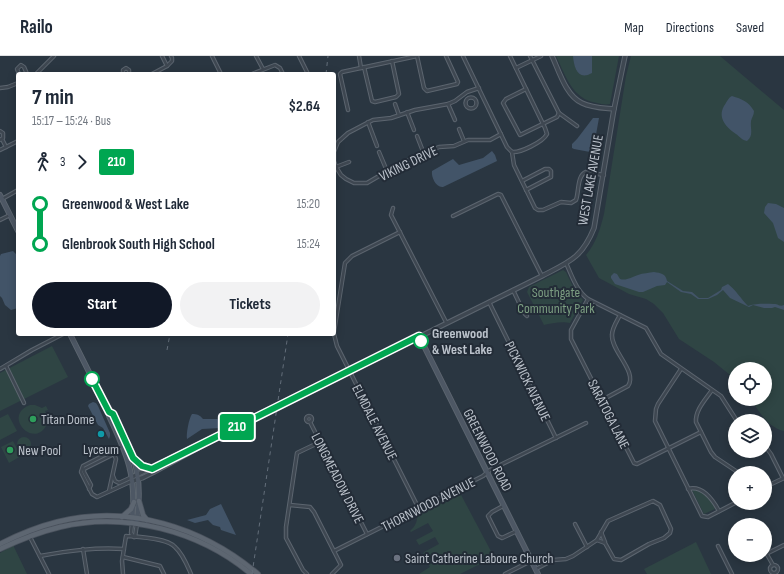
<!DOCTYPE html>
<html lang="en">
<head>
<meta charset="utf-8">
<style>
  :root { --surface:#fff; --page:#f2f2f3; --text:#1f2937; --muted:#747a83; --line:#e0e1e3; --accent:#111827 }
  body { margin:0; font-family:"Sofia Sans Condensed",sans-serif; background:var(--page); color:var(--text); height:100vh; display:flex; flex-direction:column; font-size:15px; white-space:nowrap }
  * { box-sizing:border-box; margin:0 }
  p { font-size:13px; color:var(--muted) }
  .icon { flex:none; width:22px; height:22px; fill:none; stroke:currentColor; stroke-width:2; stroke-linecap:round; stroke-linejoin:round }
  .map { position:relative; flex:1; overflow:hidden }
  .sheet { position:absolute; left:16px; top:16px; width:320px; height:264px; display:flex; flex-direction:column; background:var(--surface); border-radius:4px; box-shadow:0 2px 10px #0003 }
  .sheet>* { flex:none }
  .badge { padding:0 8px; border-radius:3px; font-size:14px; line-height:26px }
  .tools { position:absolute; left:728px; top:306px; display:grid; gap:8px }
  .tools a { display:grid; place-items:center; width:44px; height:44px; border-radius:50%; background:var(--surface); box-shadow:0 2px 10px #0003; font-size:20px }
  .map>.badge { position:absolute; translate:-50% -50%; box-shadow:0 0 0 2px #fff }
  .legs { display:flex; align-items:center; gap:6px; height:44px; padding:0 16px; font-size:13px }
  .legs p { margin-inline-start:auto }
  .overview { display:flex; align-items:center; justify-content:space-between; height:68px; padding:0 16px }
  h1 { font-size:22px; font-weight:700; line-height:30px }
  .primary-button { display:flex; gap:8px; margin-top:auto; padding:8px 16px }
  .primary-button a { flex:1; height:46px; border-radius:24px; background:var(--accent); color:#fff; font-size:16px; font-weight:700; line-height:46px; text-align:center }
  .primary-button a+a { background:var(--page); color:var(--text) }
  ul { padding:0 16px; list-style:none }
  li { display:flex; align-items:center; gap:14px; height:40px; font-size:15px }
  li i { display:grid; place-items:center; width:6px; height:100%; margin:0 5px; background:currentColor }
  li i::after { content:''; width:10px; height:10px; margin:-5px; border:3px solid; border-radius:50%; background:var(--surface) }
  li p { margin-inline-start:auto }
  li:first-child i { background:linear-gradient(#0000 50%,currentColor 0) }
  li:last-child i { background:linear-gradient(currentColor 50%,#0000 0) }
  header { display:flex; align-items:center; gap:24px; box-sizing:border-box; height:56px; padding:0 20px; background:var(--surface); border-bottom:1px solid var(--line) }
  header strong { font-size:19px }
  nav { display:flex; gap:22px; margin-inline-start:auto; font-size:14px }
  .map>svg:first-child { display:block }
</style>
</head>
<body>
<header>
<strong>Railo</strong>
<nav><a>Map</a><a>Directions</a><a>Saved</a></nav>
</header>
<div class="map">
<svg width="784" height="518" viewBox="0 0 784 518">
  <rect width="100%" height="100%" fill="#2a3641"/>
  <g fill="#2f4544">
    <path d="M556,0h63l-9,48c-4,1 -9,0 -13,-1 -25,-4 -31,-27 -41,-47z"/>
    <path d="M631,0h89l64,54v321c-15,-3 -26,-20 -33,-32h14v-30h-30v10l-21,-17 -35,-23 -16,-26 -9,-9 -8,-5 -17,-5 -30,-16 -13,-23c10,-12 14,-25 18,-41l22,-138z"/>
    <path d="M563,214l3,2 9,19 8,9 -13,23c-7,-2 -19,0 -26,2l-17,-33 2,-5z"/>
    <polygon points="52,290 68,321 0,355 0,317"/>
    <path d="M30,349h5l7,3 4,-2 2,4 -3,1c3,5 3,10 1,15 -13,23 -44,-11 -16,-21z"/>
    <polygon points="8,358 17,375 0,384 0,362"/>
    <circle cx="24" cy="388" r="7"/>
    <polygon points="13,385 21,400 9,407 1,391"/>
    <path d="M693,432c9,3 20,11 22,21l-11,5 -12,-24z"/>
    <path d="M459,435l35,66 -34,17h-41l11,-7 -7,-13 1,-2 15,-8 -4,-7 -16,8 -3,-5 17,-9 -5,-8 -17,9 -1,-1c6,-5 8,-11 7,-18z"/>
    <polygon points="696,486 711,518 647,518 644,513"/>
    <polygon points="14,489 14,491 27,518 0,518 0,497"/>
  </g>
  <g fill="#425468">
    <path d="M573,0h19v17c-14,8 -18,-5 -19,-17z"/>
    <path d="M732,40c10,3 17,6 22,15 0,4 -2,6 -3,10 -1,8 3,14 -4,20 -5,-1 -7,-4 -11,-7 -9,-6 -19,-16 -12,-28 3,-4 4,-8 8,-10z"/>
    <polygon points="593,62 599,62 593,95 590,96 574,93 572,92 572,88 577,83"/>
    <path d="M492,95l3,4 2,6 -54,26c-7,1 -12,-10 -11,-16l21,-12 6,6 24,-7z"/>
    <polygon points="768,147 776,148 784,152 784,186 778,182 773,167 764,157 765,151"/>
    <polygon points="13,195 18,200 18,252 11,254 5,249 2,242 0,240 0,200 1,198"/>
    <path d="M654,216c7,1 12,2 13,9l16,10 9,1 7,6h9l13,-8 1,-3 6,-3c8,6 13,15 20,22 9,-3 18,-2 26,-2 5,0 5,3 10,1v5l-9,-3 -3,1h-8l-11,-3 -4,2 -19,-9 -7,-8 -6,5 -9,4h-10l-7,-5 -10,-2 -14,-10 -2,3 -8,1 -14,6h-4l-24,-8 -4,-6v-2l3,-3 3,1 3,5c7,2 11,-2 18,-4 5,-2 11,-2 16,-3z"/>
    <polygon points="93,346 96,347 98,350 110,377 110,380 109,383 103,372 98,369 88,350 89,348"/>
    <path d="M192,358c5,0 8,1 11,5h14l4,2 1,4 -2,3 -18,1 -15,10c-1,-5 2,-21 5,-25z"/>
    <polygon points="221,448 236,479 221,474 220,471 213,469 208,464 195,467 187,464 206,459 210,453"/>
  </g>
  <g fill="none" stroke-linecap="round" stroke-linejoin="round">
    <defs>
      <g id="minor">
        <polyline points="162,0 167,10"/>
        <polyline points="212,0 221,18"/>
        <polyline points="256,0 263,13"/>
        <polyline points="299,0 308,18"/>
        <polyline points="359,0 361,12"/>
        <polyline points="417,0 424,32 427,35 457,28 458,26 446,0"/>
        <polyline points="463,0 507,91 512,96"/>
        <path d="M510,0l35,72 2,6c-4,8 -27,19 -35,18"/>
        <polyline points="530,0 559,57 577,70"/>
        <polyline points="364,11 372,45 375,46 396,41 399,38 392,5"/>
        <polyline points="516,12 541,0"/>
        <polyline points="19,18 17,13 21,9 24,11 27,18"/>
        <polyline points="36,18 54,0"/>
        <polyline points="123,18 123,14 126,12 129,14 129,18"/>
        <polyline points="152,18 167,10 172,5 172,2 171,0"/>
        <polyline points="252,18 275,9 280,12 283,18"/>
        <polyline points="0,32 8,31 18,27"/>
        <polyline points="479,32 467,36 455,45 448,48 415,54 391,62 373,64 367,67 348,77 338,86 334,96 334,105 336,111 341,119 346,123 354,127 367,127 398,109 439,91 454,90 468,84 490,84 501,78"/>
        <polyline points="526,33 506,43 503,47 520,79 557,61 559,57"/>
        <circle cx="471" cy="47" r="5.5"/>
        <polyline points="395,48 399,59"/>
        <polyline points="448,48 455,64"/>
        <polyline points="348,54 340,18 342,16 417,0"/>
        <polyline points="407,56 414,74"/>
        <polyline points="368,66 377,90"/>
        <polyline points="459,73 464,85"/>
        <polyline points="0,75 3,77 3,82 0,84"/>
        <polyline points="417,80 424,98"/>
        <polyline points="2,83 6,91"/>
        <polyline points="0,94 18,85"/>
        <polyline points="379,96 387,115"/>
        <path d="M512,96l2,13 21,43 3,2h5l18,-8 10,1 5,-3c3,-8 1,-25 10,-28l18,3"/>
        <polyline points="336,111 349,106"/>
        <polyline points="522,125 545,113 549,113 551,115 551,121 526,134"/>
        <polyline points="2,143 18,134"/>
        <polyline points="393,152 391,159 446,266"/>
        <polyline points="453,160 498,138 501,139 542,220"/>
        <polyline points="0,164 10,159"/>
        <path d="M566,207c6,13 10,27 22,36l58,29 15,26 60,42 16,25"/>
        <polyline points="513,234 524,257 527,260"/>
        <polyline points="588,243 571,274 571,283 634,407 637,408 701,376"/>
        <polyline points="489,246 556,382"/>
        <polyline points="334,276 345,207 352,200 400,176"/>
        <polyline points="334,278 337,290 419,453"/>
        <polyline points="6,310 24,347"/>
        <polyline points="0,313 32,294 63,278"/>
        <polyline points="681,313 658,348 656,353 655,365 702,460 708,461 735,447"/>
        <path d="M712,334c-6,9 -17,20 -16,32l15,30 4,5 24,16"/>
        <path d="M602,344l26,-14c10,-14 -17,-35 -16,-51 0,-7 5,-14 8,-20"/>
        <circle cx="309" cy="363" r="3"/>
        <polyline points="310,366 367,478"/>
        <polyline points="122,390 83,410 81,416 92,438 97,441 132,425"/>
        <polyline points="765,390 771,398 783,422"/>
        <polyline points="113,420 115,425 119,427 132,421"/>
        <polyline points="765,431 784,422"/>
        <polyline points="89,433 91,429 84,416 84,413 114,398 116,403 109,435"/>
        <path d="M688,433c14,-4 25,11 31,22"/>
        <polygon points="653,445 660,449 671,473 670,477 664,482 649,488 621,504 614,503 605,487 597,484 608,465"/>
        <polyline points="290,449 310,451 314,456 341,509 332,518"/>
        <polyline points="503,450 492,456 488,460 498,480 502,482 517,475"/>
        <polyline points="132,467 131,477 134,481"/>
        <polyline points="575,468 587,491"/>
        <polyline points="601,476 605,486"/>
        <polyline points="30,481 49,518"/>
        <polyline points="135,481 137,468"/>
        <polyline points="718,490 732,518"/>
        <polyline points="83,493 87,518"/>
        <polyline points="334,495 483,420 490,414 586,367"/>
        <polyline points="765,495 773,509"/>
        <polyline points="766,498 784,489"/>
        <path d="M40,500c28,-5 55,-9 84,-7"/>
        <polyline points="123,501 160,510 164,518"/>
        <circle cx="774" cy="513" r="4"/>
        <polyline points="536,513 553,504 566,503 573,500 597,484"/>
        <path d="M123,518l-1,-13 4,-25c12,1 41,2 49,11 8,7 12,18 16,27"/>
        <polyline points="307,518 303,514 286,482 286,471 297,397 320,386"/>
        <polyline points="505,518 531,505"/>
      </g>
      <g id="tertiary">
        <path d="M552,0c7,15 14,40 30,47 10,5 22,5 32,6"/>
        <polyline points="132,421 224,376"/>
        <path d="M133,425l9,-3 12,-6 79,-43 309,-153c27,-14 40,-18 52,-48l20,-119 11,-53"/>
      </g>
      <g id="secondary">
        <polyline points="0,139 18,175"/>
        <path d="M70,278l39,78v4c18,38 28,61 23,103"/>
        <polyline points="419,280 538,518"/>
        <path d="M109,356l4,2c9,19 21,38 24,59 3,15 2,31 0,47"/>
        <polyline points="134,403 142,410 152,413"/>
      </g>
      <g id="primary">
        <polyline points="139,445 143,459 147,464"/>
        <polyline points="122,461 131,453 134,446"/>
        <path d="M0,488c18,-9 37,-17 57,-22 72,-18 145,5 201,52"/>
        <path d="M0,493c19,-9 39,-17 60,-22 65,-16 140,4 191,47"/>
      </g>
    </defs>
    <use href="#minor" stroke="#5c656f" stroke-width="4.5"/>
    <use href="#tertiary" stroke="#5c656f" stroke-width="5.5"/>
    <use href="#secondary" stroke="#5c656f" stroke-width="6"/>
    <use href="#primary" stroke="#4b535e" stroke-width="6"/>
    <use href="#minor" stroke="#3e4751" stroke-width="2.5"/>
    <use href="#tertiary" stroke="#3e4751" stroke-width="3.5"/>
    <use href="#secondary" stroke="#4d5764" stroke-width="4"/>
    <use href="#primary" stroke="#5d6671" stroke-width="4.5"/>
    <g stroke="#636e7a" stroke-width="1" stroke-dasharray="4 4" stroke-linecap="butt">
      <polyline points="326,18 328,0"/>
      <polyline points="167,294 170,278"/>
      <polyline points="252,518 288,278"/>
    </g>
  </g>
  <g fill="none" stroke-linecap="round" stroke-linejoin="round">
    <defs>
      <polyline id="line-1" points="92,323 109,356 113,358 133,402 142,410 152,413 419,280 421,285"/>
    </defs>
    <use href="#line-1" stroke="#fff" stroke-width="9"/>
    <use href="#line-1" stroke="#00a651" stroke-width="6"/>
  </g>
  <g fill="#fff" stroke="#00a651" stroke-width="2">
    <circle cx="421" cy="285" r="7"/>
    <circle cx="92" cy="323" r="7"/>
  </g>
  <g fill="#2e9e5b" stroke="#232c37" stroke-width="1.5">
    <circle cx="33" cy="363" r="4"/>
    <circle cx="10" cy="394" r="4"/>
  </g>
  <circle fill="#0f9aa8" stroke="#232c37" stroke-width="1.5" cx="101" cy="378" r="4"/>
  <circle fill="#6b7280" stroke="#232c37" stroke-width="1.5" cx="397" cy="502" r="4"/>
  <g text-anchor="middle" stroke-width="4" stroke-linejoin="round" paint-order="stroke">
    <g font-size="14" fill="#bbc2cb" stroke="#232c37">
      <text transform="translate(408 107) rotate(-26)" y="5">VIKING DRIVE</text>
      <text transform="translate(590 124) rotate(-80)" y="5">WEST LAKE AVENUE</text>
      <text transform="translate(528 325) rotate(64)" y="5">PICKWICK AVENUE</text>
      <text transform="translate(609 358) rotate(63)" y="5">SARATOGA LANE</text>
      <text transform="translate(375 366) rotate(63)" y="5">ELMDALE AVENUE</text>
      <text transform="translate(488 394) rotate(63)" y="5">GREENWOOD ROAD</text>
      <text transform="translate(338 422) rotate(63)" y="5">LONGMEADOW DRIVE</text>
      <text transform="translate(428 448) rotate(-27)" y="5">THORNWOOD AVENUE</text>
    </g>
    <g font-size="14" fill="#7c9e82" stroke="#232c37">
      <text x="556" y="241">Southgate<tspan x="556" dy="16">Community Park</tspan></text>
    </g>
    <g font-size="14" font-weight="bold" fill="#bbc2cb" stroke="#232c37" text-anchor="start">
      <text x="432" y="282">Greenwood<tspan x="432" dy="16">&amp; West Lake</tspan></text>
    </g>
    <g font-size="14" fill="#bbc2cb" stroke="#232c37" text-anchor="start">
      <text x="41" y="368">Titan Dome</text>
      <text x="101" y="398" text-anchor="middle">Lyceum</text>
      <text x="18" y="399">New Pool</text>
      <text x="405" y="507">Saint Catherine Laboure Church</text>
    </g>
  </g>
</svg>
<div class="tools">
<a><svg class="icon" aria-label="locate" viewBox="0 0 24 24"><circle cx="12" cy="12" r="6"/><path d="M12 2v4M12 18v4M2 12h4M18 12h4"/></svg></a>
<a><svg class="icon" aria-label="layers" viewBox="0 0 24 24"><path d="M12 4l9 5-9 5-9-5zM3 14l9 5 9-5"/></svg></a>
<a>+</a>
<a>−</a>
</div>
<b class="badge" style="left:237px;top:371px;background:#00a651;color:#fff">210</b>
<section class="sheet">
<div class="overview"><div><h1>7 min</h1><p>15:17 – 15:24 · Bus</p></div><b>$2.64</b></div>
<div class="legs"><svg class="icon" aria-label="walk" viewBox="0 0 24 24"><circle cx="13" cy="4" r="2"/><path d="M13 8l-2 6 4 7M11 14l-3 7M7 12l3-4h3l4 4"/></svg>3<svg class="icon" aria-label="forward" viewBox="0 0 24 24"><path d="M9 5l7 7-7 7"/></svg><b class="badge" style="background:#00a651;color:#fff">210</b></div>
<ul>
<li><i style="color:#00a651"></i><b>Greenwood &amp; West Lake</b><p>15:20</p></li>
<li><i style="color:#00a651"></i><b>Glenbrook South High School</b><p>15:24</p></li>
</ul>
<div class="primary-button"><a>Start</a><a>Tickets</a></div>
</section>
</div>
</body>
</html>
